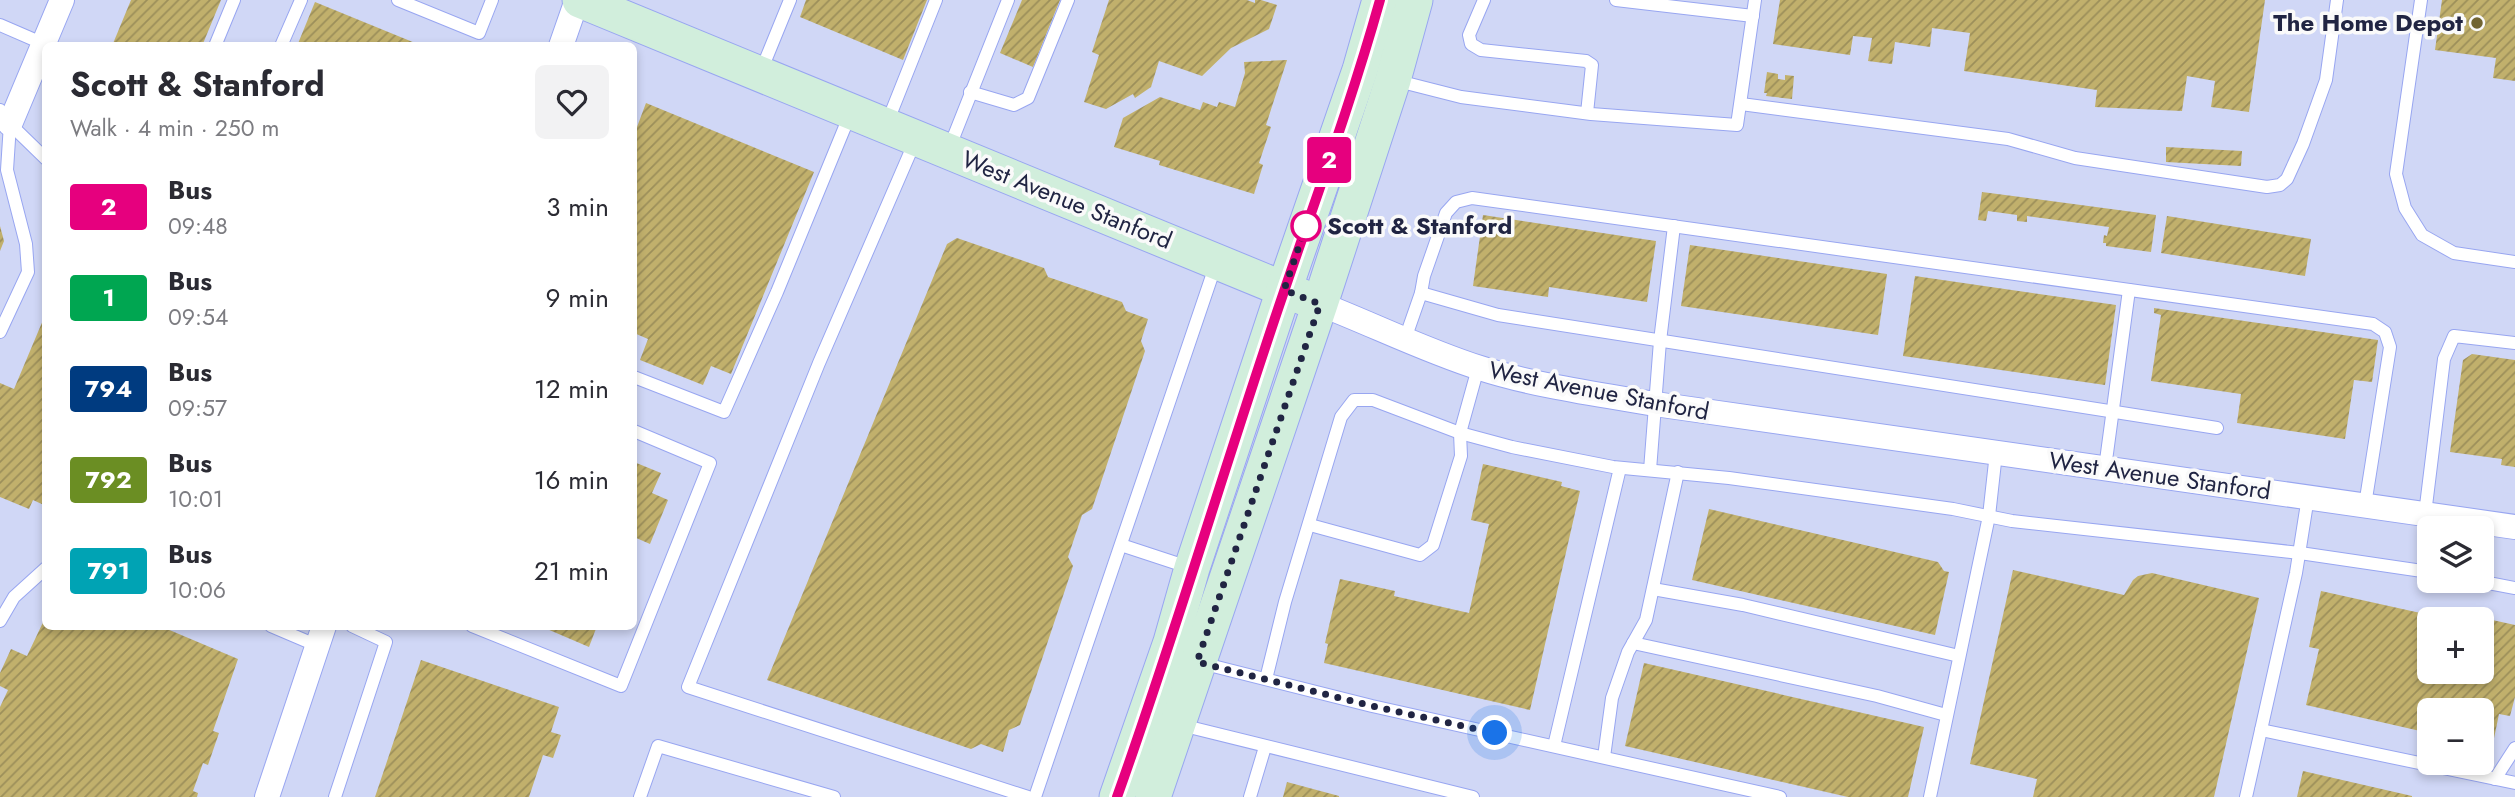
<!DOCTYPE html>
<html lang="en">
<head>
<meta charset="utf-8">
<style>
  :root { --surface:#fff; --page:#f2f2f3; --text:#2b2b33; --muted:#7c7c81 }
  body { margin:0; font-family:Jost,sans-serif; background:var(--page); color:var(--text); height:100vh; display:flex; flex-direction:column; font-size:26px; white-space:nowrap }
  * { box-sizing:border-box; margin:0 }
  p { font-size:23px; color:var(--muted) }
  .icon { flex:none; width:38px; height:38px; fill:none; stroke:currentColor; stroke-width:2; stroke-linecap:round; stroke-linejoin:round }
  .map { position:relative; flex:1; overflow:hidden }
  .side { position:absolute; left:42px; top:42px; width:595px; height:588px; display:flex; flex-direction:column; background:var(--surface); border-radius:10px; box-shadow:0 4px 10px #0003 }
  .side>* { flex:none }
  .badge { padding:0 14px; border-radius:5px; font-size:24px; line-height:46px }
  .controls { position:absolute; left:2417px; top:516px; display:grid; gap:14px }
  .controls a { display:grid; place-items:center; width:77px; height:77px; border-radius:10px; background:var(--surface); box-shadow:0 4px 10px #0003; font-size:35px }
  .you { position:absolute; width:35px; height:35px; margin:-18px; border:5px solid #fff; border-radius:50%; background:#1a73e8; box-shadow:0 0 0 10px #1a73e833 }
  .map>.badge { position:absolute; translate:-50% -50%; box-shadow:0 0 0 4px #fff }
  .round { display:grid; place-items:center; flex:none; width:74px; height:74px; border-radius:10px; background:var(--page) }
  .headline { display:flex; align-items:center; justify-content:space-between; height:119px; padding:0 28px }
  h1 { font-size:33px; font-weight:700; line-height:52px }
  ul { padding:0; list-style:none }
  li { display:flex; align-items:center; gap:21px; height:91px; padding:0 28px }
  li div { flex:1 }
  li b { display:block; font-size:26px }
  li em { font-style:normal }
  li .badge { min-width:77px; font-weight:700; text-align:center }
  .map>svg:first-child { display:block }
</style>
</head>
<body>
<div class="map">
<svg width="2515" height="797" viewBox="0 0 2515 797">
  <defs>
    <pattern id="building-hatch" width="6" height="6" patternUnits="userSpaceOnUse" patternTransform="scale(1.75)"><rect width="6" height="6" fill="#c1b06c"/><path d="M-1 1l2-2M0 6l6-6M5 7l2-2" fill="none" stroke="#9c8f5a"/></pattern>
  </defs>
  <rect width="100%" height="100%" fill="#d0d7f6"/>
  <g fill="url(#building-hatch)">
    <polygon points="131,0 221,0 202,46 112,46"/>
    <polygon points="806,0 927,0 903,60 800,17"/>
    <polygon points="1022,0 1060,0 1033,67 1000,53"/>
    <polygon points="1109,0 1247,0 1255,3 1255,0 1261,0 1277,5 1269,29 1231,48 1202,76 1159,61 1151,87 1135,98 1133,94 1106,109 1084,102 1099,55 1092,52"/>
    <polygon points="1780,0 2265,0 2249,112 2211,107 2215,81 2187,76 2182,111 2095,107 2097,90 1964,71 1970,33 1932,28 1930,47 1895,42 1892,64 1868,61 1872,38 1853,36 1850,55 1773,44"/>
    <polygon points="2442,0 2515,0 2515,81 2493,78 2496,58 2435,50"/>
    <polygon points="315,2 420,45 420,46 297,46"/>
    <polygon points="1287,60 1266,125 1271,127 1259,163 1263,165 1254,194 1159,165 1160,161 1114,147 1123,118 1160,97 1200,110 1203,102 1217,107 1219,102 1235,107 1245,73 1244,62"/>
    <polygon points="1767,72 1778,74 1778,79 1785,80 1785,75 1794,76 1792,99 1766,96 1767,93 1764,93"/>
    <polygon points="646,103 814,172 731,374 711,366 703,385 640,360 648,339 634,333 634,135"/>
    <polygon points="2166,147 2242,151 2241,166 2166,162"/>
    <polygon points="1982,192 2156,215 2151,252 2106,246 2106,243 2103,243 2104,235 2107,236 2109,227 2027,216 2027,222 2017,221 2017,215 1988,211 1986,221 1978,220"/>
    <polygon points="1483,215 1656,241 1647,302 1549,287 1548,297 1473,286"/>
    <polygon points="2167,216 2311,239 2305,276 2161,253"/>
    <polygon points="0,226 4,241 0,251"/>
    <polygon points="957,238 1044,268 1048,277 1122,302 1126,311 1148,319 1141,341 1145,351 1092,509 1082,515 1068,557 1073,566 1020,725 1009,730 1003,752 981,744 971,749 767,680 947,244"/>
    <polygon points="1690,245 1887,274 1878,335 1681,306"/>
    <polygon points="1915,276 2116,305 2105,385 1903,356"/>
    <polygon points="2154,308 2378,340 2372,382 2354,380 2345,439 2237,423 2241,394 2151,381 2161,315 2154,313"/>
    <polygon points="46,313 46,506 33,500 29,509 0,497 0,383 14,389"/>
    <polygon points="2472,354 2515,360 2515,467 2501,465 2502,459 2450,452 2463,360"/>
    <polygon points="634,462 661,473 652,493 668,500 650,544 634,537"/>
    <polygon points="1483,464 1562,482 1561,486 1580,491 1530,710 1324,663 1328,644 1325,643 1340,579 1395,591 1394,596 1469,613 1489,524 1471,520"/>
    <polygon points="1709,509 1938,562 1944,571 1949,572 1935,635 1692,580"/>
    <polygon points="2013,570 2124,595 2133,580 2138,576 2152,573 2259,598 2214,797 2033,797 2037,779 1970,764"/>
    <polygon points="2321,591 2443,618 2429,620 2429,672 2482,672 2482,620 2445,620 2447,610 2515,625 2515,697 2510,716 2499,714 2492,748 2482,745 2482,710 2429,710 2429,733 2306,705 2319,649 2309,647"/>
    <polygon points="46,616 46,626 160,626 238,659 213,731 219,733 208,765 203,763 193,791 198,793 197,797 0,797 0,707 8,690 0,686 0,673 11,649 27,656"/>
    <polygon points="540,626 597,626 589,647"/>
    <polygon points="421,660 559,707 551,732 561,735 553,758 543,755 529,797 375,797"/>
    <polygon points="1644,663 1924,727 1908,797 1848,797 1625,746"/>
    <polygon points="2303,771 2412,796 2412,797 2297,797"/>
    <polygon points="1287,782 1339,796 1339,797 1283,797"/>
  </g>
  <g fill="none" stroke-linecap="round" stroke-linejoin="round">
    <defs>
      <g id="lane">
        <polyline points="398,0 479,33 492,0"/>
        <polyline points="1484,0 1469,35 1471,44 1481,50 1586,61 1592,65 1587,113"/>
        <polyline points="1616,0 1753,16"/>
        <polyline points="2421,0 2396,174 2405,208 2422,235 2454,253 2515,262"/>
        <polyline points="0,25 44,44"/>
        <polyline points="215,46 234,0"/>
        <polyline points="281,46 301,0"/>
        <polyline points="761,71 790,0"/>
        <polyline points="1394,80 1461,97 1591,114 1737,125 1755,0"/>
        <polyline points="970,92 1014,105 1028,98 1068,0"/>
        <polyline points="1741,104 2008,139 2075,158 2267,187 2280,185 2287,179 2303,144 2326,80 2337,0"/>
        <polyline points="0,110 10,124 46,159"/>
        <polyline points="887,123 936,0"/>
        <polyline points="916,139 819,363 688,687 1028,797"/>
        <polyline points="948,151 1008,0"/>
        <polyline points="1421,293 1498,315 2217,428"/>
        <polyline points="0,332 28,272 26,244 7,170 10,124"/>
        <polyline points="1405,339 1421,293 1424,276 1446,213 1456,202 1472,198 2373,324 2385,332 2390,347 2365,505"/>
        <polyline points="634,377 724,412 777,292 851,112"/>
        <polyline points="2105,468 2129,290"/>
        <polyline points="1650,470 1660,341 1674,226"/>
        <polyline points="2308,497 2296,573 2261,730 2515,783"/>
        <polyline points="2425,514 2444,359 2454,336 2515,343"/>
        <polyline points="1310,525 1420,555 1433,545 1461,456 1460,433 1478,368"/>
        <polyline points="1121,545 1191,568"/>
        <polyline points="2478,581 2515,588"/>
        <polyline points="1653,589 1743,605 1959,656"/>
        <polyline points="0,621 14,597 46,568"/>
        <polyline points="271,626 318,646"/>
        <polyline points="472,626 621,686 710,463 634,431"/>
        <polyline points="1633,643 1877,696 1946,715"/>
        <polyline points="1201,663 1372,706 1780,797"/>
        <polyline points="1266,679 1285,602 1341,417 1354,400 1373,400 1460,433 1512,447 1613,467 1729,478 1953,509 2012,521 2300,553 2429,572"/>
        <polyline points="1181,725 1473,797"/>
        <polyline points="1554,746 1620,468"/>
        <polyline points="1604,757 1612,698 1628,652 1646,620 1678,472"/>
        <polyline points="2495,779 2515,748"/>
        <polyline points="335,797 386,642 352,626"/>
        <polyline points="640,797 658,746 834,797"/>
        <polyline points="1035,797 1216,264"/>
        <polyline points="1250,797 1265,747"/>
        <polyline points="1930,797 1989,516 1996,453"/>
        <polyline points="2246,797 2261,730"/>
      </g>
      <g id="street">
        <polyline points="561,46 577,0"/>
        <polyline points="10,124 62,0"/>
        <path d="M1320,304c54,21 106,47 160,64 56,18 117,26 175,36l860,123"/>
        <polyline points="267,797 324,626"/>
      </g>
      <g id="secondary">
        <polyline points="580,0 1305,298"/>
        <polyline points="1117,797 1171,642 1192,568 1284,290 1360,70 1380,0"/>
        <polyline points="1153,797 1320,304 1393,80 1415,0"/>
      </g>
    </defs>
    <use href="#lane" stroke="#98a6f1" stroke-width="14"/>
    <use href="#street" stroke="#98a6f1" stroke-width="26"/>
    <use href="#secondary" stroke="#98a6f1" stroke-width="37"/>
    <use href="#lane" stroke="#fff" stroke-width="12"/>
    <use href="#street" stroke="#fff" stroke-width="24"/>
    <use href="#secondary" stroke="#d1eedc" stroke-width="35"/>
  </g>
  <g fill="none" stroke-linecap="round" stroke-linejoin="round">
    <defs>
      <path id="line" d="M1117,797c53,-148 98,-299 148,-449 38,-116 82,-230 115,-348"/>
    </defs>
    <use href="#line" stroke="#fff" stroke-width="16"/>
    <use href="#line" stroke="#e6007e" stroke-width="10"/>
    <polyline stroke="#212543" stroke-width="7" stroke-dasharray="0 12.6" points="1306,226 1284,290 1320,304 1197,662 1372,706 1495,733"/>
  </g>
  <circle fill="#726532" stroke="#fafafa" stroke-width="2.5" cx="2477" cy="23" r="7"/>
  <circle fill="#fff" stroke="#e6007e" stroke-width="3.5" cx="1306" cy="226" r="14"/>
  <g text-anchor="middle" stroke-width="7" stroke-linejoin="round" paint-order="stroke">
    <g font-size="24" font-weight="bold" fill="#212543" stroke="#fafafa" text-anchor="end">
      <text x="2463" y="31">The Home Depot</text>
    </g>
    <g font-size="24" fill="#212543" stroke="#fafafa">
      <text transform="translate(1067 200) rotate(22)" y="8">West Avenue Stanford</text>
      <text transform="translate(1599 391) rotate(11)" y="8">West Avenue Stanford</text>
      <text transform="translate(2160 476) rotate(8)" y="8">West Avenue Stanford</text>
    </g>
    <g font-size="24" font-weight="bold" fill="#212543" stroke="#fafafa" text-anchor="start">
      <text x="1327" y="234">Scott &amp; Stanford</text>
    </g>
  </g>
</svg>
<div class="controls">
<a><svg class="icon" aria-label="layers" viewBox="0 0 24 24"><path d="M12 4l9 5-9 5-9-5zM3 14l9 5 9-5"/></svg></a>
<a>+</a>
<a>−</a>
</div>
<div class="you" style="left:1495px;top:733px"></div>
<b class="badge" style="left:1329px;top:160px;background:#e6007e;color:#fff">2</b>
<section class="side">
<div class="headline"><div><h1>Scott &amp; Stanford</h1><p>Walk · 4 min · 250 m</p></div><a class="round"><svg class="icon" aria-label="heart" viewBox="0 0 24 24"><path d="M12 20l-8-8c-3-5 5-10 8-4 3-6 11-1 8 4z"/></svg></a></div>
<ul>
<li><span class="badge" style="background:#e6007e;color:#fff">2</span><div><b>Bus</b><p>09:48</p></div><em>3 min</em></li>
<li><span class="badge" style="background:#00a651;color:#fff">1</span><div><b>Bus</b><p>09:54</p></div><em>9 min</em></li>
<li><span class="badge" style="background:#003b80;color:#fff">794</span><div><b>Bus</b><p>09:57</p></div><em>12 min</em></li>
<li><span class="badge" style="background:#6b8e23;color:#fff">792</span><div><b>Bus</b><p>10:01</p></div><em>16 min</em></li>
<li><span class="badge" style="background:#00a3b4;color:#fff">791</span><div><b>Bus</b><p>10:06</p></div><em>21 min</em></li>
</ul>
</section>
</div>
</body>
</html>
